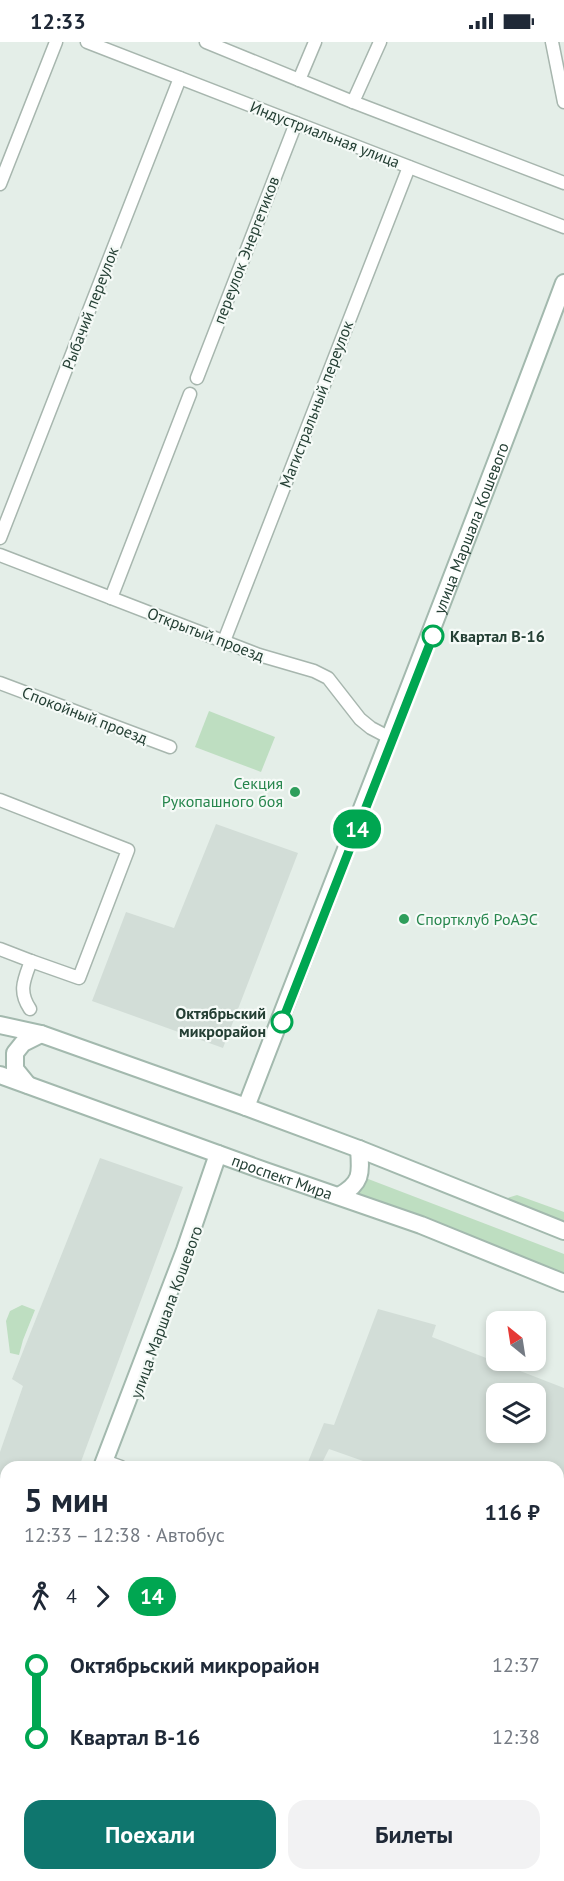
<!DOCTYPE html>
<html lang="ru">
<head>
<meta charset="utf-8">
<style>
  :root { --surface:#fff; --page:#f2f2f3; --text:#1f2937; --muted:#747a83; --accent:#0f766e }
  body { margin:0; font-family:"PT Sans",sans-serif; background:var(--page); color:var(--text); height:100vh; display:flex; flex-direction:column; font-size:22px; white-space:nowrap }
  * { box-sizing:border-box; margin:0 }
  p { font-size:20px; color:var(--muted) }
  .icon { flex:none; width:33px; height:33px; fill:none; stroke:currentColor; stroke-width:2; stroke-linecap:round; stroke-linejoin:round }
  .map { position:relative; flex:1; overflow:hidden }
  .panel { position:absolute; left:0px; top:1419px; width:564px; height:420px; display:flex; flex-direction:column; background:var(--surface); border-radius:18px 18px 0 0; box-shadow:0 3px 9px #0003 }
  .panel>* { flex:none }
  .badge { padding:0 12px; border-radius:20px; font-size:21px; line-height:39px }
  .needle { width:39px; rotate:330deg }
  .tools { position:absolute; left:486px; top:1269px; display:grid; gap:12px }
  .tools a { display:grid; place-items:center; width:60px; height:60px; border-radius:12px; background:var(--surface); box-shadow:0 3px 9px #0003; font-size:30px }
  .map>.badge { position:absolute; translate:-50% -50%; box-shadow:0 0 0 3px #fff }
  .legs { display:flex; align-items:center; gap:9px; height:66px; padding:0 24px; font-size:20px }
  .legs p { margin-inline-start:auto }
  .headline { display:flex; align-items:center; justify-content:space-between; height:102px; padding:0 24px }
  h1 { font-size:33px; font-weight:700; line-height:45px }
  .action { display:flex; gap:12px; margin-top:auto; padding:12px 24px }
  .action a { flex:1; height:69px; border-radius:18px; background:var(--accent); color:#fff; font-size:24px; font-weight:700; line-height:69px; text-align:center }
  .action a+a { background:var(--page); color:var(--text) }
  ul { padding:0 24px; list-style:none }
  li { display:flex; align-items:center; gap:21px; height:72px; font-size:22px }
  li i { display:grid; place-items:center; width:9px; height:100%; margin:0 8px; background:currentColor }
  li i::after { content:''; width:15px; height:15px; margin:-8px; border:4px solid; border-radius:50%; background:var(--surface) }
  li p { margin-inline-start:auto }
  li:first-child i { background:linear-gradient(#0000 50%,currentColor 0) }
  li:last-child i { background:linear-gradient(currentColor 50%,#0000 0) }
  .status { display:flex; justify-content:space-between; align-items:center; height:42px; padding:0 30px; background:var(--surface); direction:ltr }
  .status svg { height:16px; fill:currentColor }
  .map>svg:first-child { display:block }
</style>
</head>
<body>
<div class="status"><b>12:33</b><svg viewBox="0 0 49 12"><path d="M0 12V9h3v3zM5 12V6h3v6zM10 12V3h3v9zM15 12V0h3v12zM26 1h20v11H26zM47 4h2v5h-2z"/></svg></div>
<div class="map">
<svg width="564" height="1839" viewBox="0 0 564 1839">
  <rect width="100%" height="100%" fill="#e4eee8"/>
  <g fill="#d2ddd7" fill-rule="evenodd">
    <polygon points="216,782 298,811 223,1006 92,959 126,870 174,886"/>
    <polygon points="100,1116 183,1145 79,1425 6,1425 6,1620 0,1636 0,1410 23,1344 12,1337"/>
    <path d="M378,1267l58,16 -4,12 132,51v239l-6,3v-163h-178l-51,-18 -9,18h-14l18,-44 10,2zM496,1352h40v38h-40z"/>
  </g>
  <g fill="#bedec1">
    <polygon points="209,669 275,695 261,730 195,705"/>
    <polygon points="363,1135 564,1212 564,1234 353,1154 363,1145"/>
    <polygon points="517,1153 564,1170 564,1187 495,1160"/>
    <polygon points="22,1263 35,1268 23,1298 19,1313 10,1311 6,1279 10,1269"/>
  </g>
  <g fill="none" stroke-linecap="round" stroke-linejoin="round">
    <defs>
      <g id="street">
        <polyline points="87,0 564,185"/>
        <polyline points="206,0 353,60"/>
        <polyline points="380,0 353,60 564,141"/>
        <polyline points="552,0 564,60"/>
        <polyline points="299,38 315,0"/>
        <polyline points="0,142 56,0"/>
        <polyline points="197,336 296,81"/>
        <polyline points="0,496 180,36"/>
        <polyline points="0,513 259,613 314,629 328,636 360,677 371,686 392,697"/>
        <polyline points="111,556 190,352"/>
        <polyline points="224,599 409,125"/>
        <polyline points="0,641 170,705"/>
        <polyline points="0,758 128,808 79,936 31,919"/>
        <path d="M0,907l31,12c-7,19 -13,30 -1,48"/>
        <polyline points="110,1421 121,1425"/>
        <polyline points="558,1693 564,1707"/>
        <polyline points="450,1833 452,1839"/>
        <polyline points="406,1839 408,1833"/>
      </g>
      <g id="secondary">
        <polyline points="0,983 41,992 246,1065 359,1107 564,1189"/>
        <path id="s1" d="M0,1033l265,96 156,54 143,58"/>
        <polyline points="28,1043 15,1027 15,1011 23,1001 41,992"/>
        <path id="s2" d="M246,1065c106,-275 215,-548 318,-824"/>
        <path d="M339,1154c23,-13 22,-22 20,-47"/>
        <polyline points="102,1425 185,1208 218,1112"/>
        <polyline points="0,1694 6,1678"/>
      </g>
    </defs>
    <use href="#street" stroke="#a7b6ae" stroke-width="15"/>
    <use href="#secondary" stroke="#a3b9ae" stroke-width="20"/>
    <use href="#street" stroke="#fff" stroke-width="12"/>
    <use href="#secondary" stroke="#fff" stroke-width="16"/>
  </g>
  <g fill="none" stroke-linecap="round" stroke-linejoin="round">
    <defs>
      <polyline id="line-1" points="282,980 433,594"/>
    </defs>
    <use href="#line-1" stroke="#fff" stroke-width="14"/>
    <use href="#line-1" stroke="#00a651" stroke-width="9"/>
  </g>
  <g fill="#fff" stroke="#00a651" stroke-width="3">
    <circle cx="433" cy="594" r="10"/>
    <circle cx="282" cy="980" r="10"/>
  </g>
  <g fill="#2e9e5b" stroke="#f5faf7" stroke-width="2">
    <circle cx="295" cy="750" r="6"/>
    <circle cx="404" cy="877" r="6"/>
  </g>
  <g text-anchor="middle" stroke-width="4.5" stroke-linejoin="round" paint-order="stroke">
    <g font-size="16" fill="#243f34" stroke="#f5faf7">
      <text transform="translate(325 92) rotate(21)" y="6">Индустриальная улица</text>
      <text transform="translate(246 208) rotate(-69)" y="6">переулок Энергетиков</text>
      <text transform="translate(90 266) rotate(-69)" y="6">Рыбачий переулок</text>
      <text transform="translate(316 362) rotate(-69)" y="6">Магистральный переулок</text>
      <text dy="6" stroke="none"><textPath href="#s2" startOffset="621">улица Маршала Кошевого</textPath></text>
      <text transform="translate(206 592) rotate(21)" y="6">Открытый проезд</text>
      <text transform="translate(85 673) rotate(21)" y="6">Спокойный проезд</text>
      <text dy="6" stroke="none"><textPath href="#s1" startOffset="300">проспект Мира</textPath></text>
      <text transform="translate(166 1270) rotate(-70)" y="6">улица Маршала Кошевого</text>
    </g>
    <g font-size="16" font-weight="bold" fill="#243f34" stroke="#f5faf7" text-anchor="start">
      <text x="450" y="600">Квартал В-16</text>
      <text x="266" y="977" text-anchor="end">Октябрьский<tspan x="266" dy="18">микрорайон</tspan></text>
    </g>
    <g font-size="16" fill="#27864d" stroke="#f5faf7" text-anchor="end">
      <text x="283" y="747">Секция<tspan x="283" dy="18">Рукопашного боя</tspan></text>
      <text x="416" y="883" text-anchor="start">Спортклуб РоАЭС</text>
    </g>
  </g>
</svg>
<div class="tools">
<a><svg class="needle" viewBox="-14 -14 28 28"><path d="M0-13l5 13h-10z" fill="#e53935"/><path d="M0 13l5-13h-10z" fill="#747a83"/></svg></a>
<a><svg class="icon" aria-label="layers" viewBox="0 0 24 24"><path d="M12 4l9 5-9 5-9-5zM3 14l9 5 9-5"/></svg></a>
</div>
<b class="badge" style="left:357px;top:787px;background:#00a651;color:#fff">14</b>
<section class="panel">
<div class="headline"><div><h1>5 мин</h1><p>12:33 – 12:38 · Автобус</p></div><b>116 ₽</b></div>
<div class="legs"><svg class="icon" aria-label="walk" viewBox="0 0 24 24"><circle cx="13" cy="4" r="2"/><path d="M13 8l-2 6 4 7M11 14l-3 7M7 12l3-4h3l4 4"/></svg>4<svg class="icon" aria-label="forward" viewBox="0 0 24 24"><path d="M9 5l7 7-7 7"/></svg><b class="badge" style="background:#00a651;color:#fff">14</b></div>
<ul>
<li><i style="color:#00a651"></i><b>Октябрьский микрорайон</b><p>12:37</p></li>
<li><i style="color:#00a651"></i><b>Квартал В-16</b><p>12:38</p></li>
</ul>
<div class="action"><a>Поехали</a><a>Билеты</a></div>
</section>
</div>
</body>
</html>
